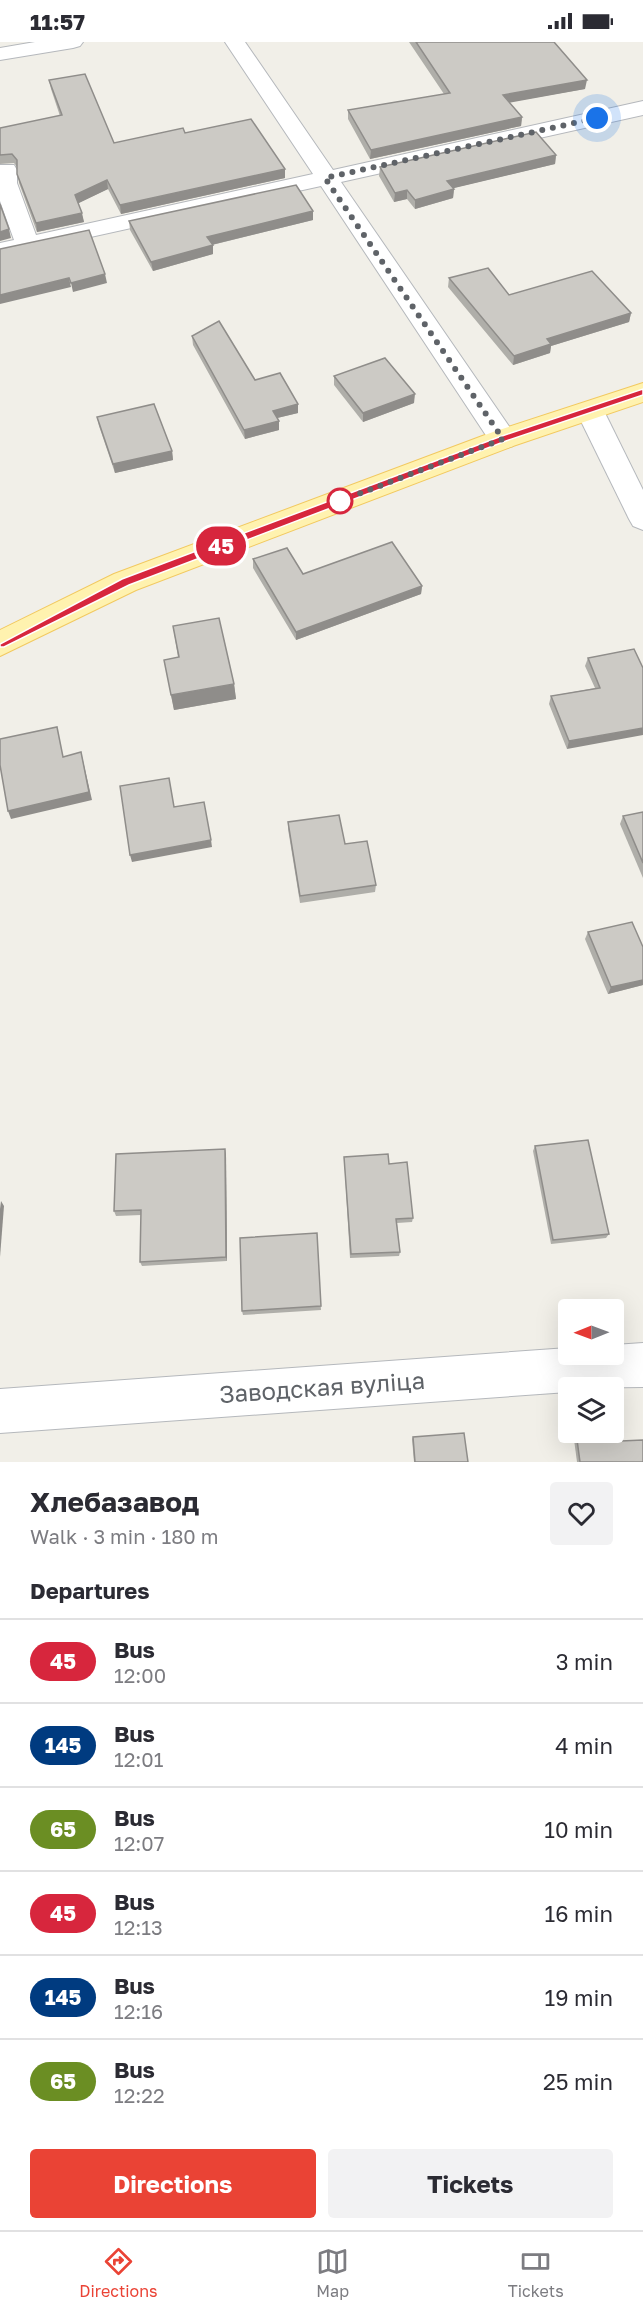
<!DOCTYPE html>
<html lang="en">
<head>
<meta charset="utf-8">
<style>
  :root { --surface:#fff; --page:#f2f2f3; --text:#2b2b33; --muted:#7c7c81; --line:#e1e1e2; --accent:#ea4335 }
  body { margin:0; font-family:"Golos Text",sans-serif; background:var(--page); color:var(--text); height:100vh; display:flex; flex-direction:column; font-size:22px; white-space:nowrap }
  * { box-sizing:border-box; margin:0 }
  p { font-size:20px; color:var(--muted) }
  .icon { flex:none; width:33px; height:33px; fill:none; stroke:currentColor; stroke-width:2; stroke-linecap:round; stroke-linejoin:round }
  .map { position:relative; height:1420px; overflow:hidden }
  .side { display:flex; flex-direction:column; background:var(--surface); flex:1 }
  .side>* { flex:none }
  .badge { padding:0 12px; border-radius:20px; font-size:21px; line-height:39px }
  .needle { width:39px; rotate:269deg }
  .fabs { position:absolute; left:558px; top:1257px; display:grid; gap:12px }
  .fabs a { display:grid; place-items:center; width:66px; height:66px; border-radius:6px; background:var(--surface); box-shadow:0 6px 24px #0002; font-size:30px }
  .you { position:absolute; width:30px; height:30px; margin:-15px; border:4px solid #fff; border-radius:50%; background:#1a73e8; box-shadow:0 0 0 9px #1a73e833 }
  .map>.badge { position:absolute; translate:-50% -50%; box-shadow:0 0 0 3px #fff }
  h2 { padding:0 30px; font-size:22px; line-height:54px }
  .round { display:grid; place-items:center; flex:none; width:63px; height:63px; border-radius:6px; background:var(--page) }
  .headline { display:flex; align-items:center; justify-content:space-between; height:102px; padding:0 30px }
  h1 { font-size:28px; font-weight:700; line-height:45px }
  .action { display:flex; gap:12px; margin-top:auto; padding:12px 30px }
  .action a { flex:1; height:69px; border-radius:6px; background:var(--accent); color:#fff; font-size:24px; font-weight:700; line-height:69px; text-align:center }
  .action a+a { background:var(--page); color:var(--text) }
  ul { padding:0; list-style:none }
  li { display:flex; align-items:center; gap:18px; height:84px; padding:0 30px; border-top:2px solid var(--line) }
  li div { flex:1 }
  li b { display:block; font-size:22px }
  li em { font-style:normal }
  li .badge { min-width:66px; font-weight:700; text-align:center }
  .status { display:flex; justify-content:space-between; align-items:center; height:42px; padding:0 30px; background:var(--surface); direction:ltr }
  .status svg { height:16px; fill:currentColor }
  .menu { display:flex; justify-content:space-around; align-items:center; height:84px; border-top:2px solid var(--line); background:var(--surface); font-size:16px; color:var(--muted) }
  .menu a { display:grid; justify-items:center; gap:3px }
  .menu .current { color:var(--accent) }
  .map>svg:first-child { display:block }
</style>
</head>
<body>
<div class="status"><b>11:57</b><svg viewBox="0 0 49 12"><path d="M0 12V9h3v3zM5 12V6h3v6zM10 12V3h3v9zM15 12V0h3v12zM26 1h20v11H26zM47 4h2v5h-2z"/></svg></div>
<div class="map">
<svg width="643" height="1420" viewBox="0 0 643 1420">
  <rect width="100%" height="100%" fill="#f1efe8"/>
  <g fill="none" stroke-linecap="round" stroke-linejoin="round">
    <defs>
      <g id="minor">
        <polygon points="35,0 83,0 80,4 73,6 0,18 0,6"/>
        <polygon points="225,0 245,0 333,128 643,59 643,73 341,140 513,390 517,397 513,404 503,407 493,404 321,144 0,215 0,201 14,198 0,159 0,123 14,123 17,128 17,141 36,193 313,132"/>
        <polygon points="590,360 600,363 604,369 643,448 643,488 633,484 629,477 576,369 580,363"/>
        <polygon points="643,1301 643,1345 568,1346 568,1350 0,1391 0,1347 568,1306 568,1312 614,1312 614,1303"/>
      </g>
      <polygon id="major" points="643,341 643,360 513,404 136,548 0,614 0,588 114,532 493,390"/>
    </defs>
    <use href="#minor" stroke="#b5b8bc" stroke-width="2"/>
    <use href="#major" stroke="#f2c960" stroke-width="2"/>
    <use href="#minor" fill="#fff" fill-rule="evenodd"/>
    <use href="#major" fill="#fff2af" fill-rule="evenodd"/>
  </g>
  <g fill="#afaea9">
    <polygon points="409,0 554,0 585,47 509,60 522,75 521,84 370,117 348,77 348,68 444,52"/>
    <polygon points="49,38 114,101 185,91 285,127 285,136 121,172 108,147 78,161 84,180 37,190 19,141 17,125 14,121 0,122 0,86 60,74 51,47"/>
    <polygon points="556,113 555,122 453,146 454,147 453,156 415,167 407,157 394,160 379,134 380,125"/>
    <polygon points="313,178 212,203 213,212 153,229 130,188 129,179"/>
    <polygon points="449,236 509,253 631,271 629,280 551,304 550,311 513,323 448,245"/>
    <polygon points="192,294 255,338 298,362 298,371 277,376 279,379 279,388 245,397 193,303"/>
    <polygon points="334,334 414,361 363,380 334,343"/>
    <polygon points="97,375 172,409 173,418 115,431 99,384"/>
    <polygon points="253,517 303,532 422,544 421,552 296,598 253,526"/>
    <polygon points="173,584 234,642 236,657 174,668 164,618 178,615"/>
    <polygon points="634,607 567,707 549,662 551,654 595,646 585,624 588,616"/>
    <polygon points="643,770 643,836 620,782 623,774"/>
    <polygon points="288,780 345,802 376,843 375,850 300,861 288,787"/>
    <polygon points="588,890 643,905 643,943 608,952 585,897"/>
    <polygon points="535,1104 609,1192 606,1196 551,1202 533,1109"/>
    <polygon points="226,1112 227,1219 142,1224 140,1220 141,1173 116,1174 114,1169"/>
    <polygon points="344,1115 389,1122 413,1176 412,1180 397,1181 400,1210 399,1214 350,1216"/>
    <polygon points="317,1191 321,1268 243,1273 242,1269"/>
    <polygon points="573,1390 614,1390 643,1420 577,1420"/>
    <polygon points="413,1395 468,1420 414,1420 412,1397"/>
  </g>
  <g fill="#8f8d8a">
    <polygon points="587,38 585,47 502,62 503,53"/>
    <polygon points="522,75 521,84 370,117 371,108"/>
    <polygon points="556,113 555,122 446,148 447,139"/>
    <polygon points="285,127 285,136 121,172 120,163"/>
    <polygon points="107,138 108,147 77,162 75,153"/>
    <polygon points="454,147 453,156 415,167 415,158"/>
    <polygon points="407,148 407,157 394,160 395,151"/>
    <polygon points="313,169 313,178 207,204 207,195"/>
    <polygon points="82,171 84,180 37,190 36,181"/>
    <polygon points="9,187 11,196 0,199 0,190"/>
    <polygon points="213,203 213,212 153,229 151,220"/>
    <polygon points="105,232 107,241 73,250 71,241"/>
    <polygon points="69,236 71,245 0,262 0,253"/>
    <polygon points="631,271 629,280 551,304 550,311 513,323 514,314 547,297"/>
    <polygon points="415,352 414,361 363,380 363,371"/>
    <polygon points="298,362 298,371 273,377 273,369"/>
    <polygon points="279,379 279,388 245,397 244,388"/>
    <polygon points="172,409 173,418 115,431 113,422"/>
    <polygon points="422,544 421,552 296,598 296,590"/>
    <polygon points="234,642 236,657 174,668 171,653"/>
    <polygon points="643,686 643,693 567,707 569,699"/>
    <polygon points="81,710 92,758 11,777 8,769"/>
    <polygon points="211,798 212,805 132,820 130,813"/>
    <polygon points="643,938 643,943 608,952 611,945"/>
    <polygon points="225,1107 226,1112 227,1219 226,1215"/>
    <polygon points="1,1159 4,1164 0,1215 0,1167"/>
  </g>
  <g fill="#cccac5" stroke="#8f8d8a" stroke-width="1.5">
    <polygon points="416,0 554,0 587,38 503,53 522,75 371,108 348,68 450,51"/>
    <polygon points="85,32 114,101 183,86 185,91 251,77 285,127 120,163 107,138 75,153 82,171 36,181 17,132 17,118 12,112 0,113 0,86 62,73 49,38"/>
    <polygon points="536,90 556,113 447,139 454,147 415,158 407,148 395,151 380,125"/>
    <polygon points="296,143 313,169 207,195 213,203 151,220 129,179"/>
    <polygon points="0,162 9,187 0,190"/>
    <polygon points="89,188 105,232 71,241 69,236 0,253 0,207"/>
    <polygon points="488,226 509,253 592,229 631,271 547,297 551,302 514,314 449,236"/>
    <polygon points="219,279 255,338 280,331 298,362 273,369 279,379 244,388 192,294"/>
    <polygon points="385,316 415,352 363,371 334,334"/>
    <polygon points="154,362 172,409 113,422 97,375"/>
    <polygon points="392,500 422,544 296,590 253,517 287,506 303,532"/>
    <polygon points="219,576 234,642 171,653 164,618 179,615 173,584"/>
    <polygon points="634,607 643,626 643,686 569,699 551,654 600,646 588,616"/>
    <polygon points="57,685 63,715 81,710 89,750 8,769 0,723 0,697"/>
    <polygon points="169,736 174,765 204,760 211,798 130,813 120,744"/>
    <polygon points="643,770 643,821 623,774"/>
    <polygon points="339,773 345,802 367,799 376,843 300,854 288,780"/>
    <polygon points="632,880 643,905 643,938 611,945 588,890"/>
    <polygon points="588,1098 609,1192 553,1198 535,1104"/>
    <polygon points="225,1107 226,1215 140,1220 141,1168 114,1169 116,1112"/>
    <polygon points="388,1112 389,1122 407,1120 413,1176 396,1177 400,1210 351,1212 344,1115"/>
    <polygon points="317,1191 321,1264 242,1269 240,1196"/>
    <polygon points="619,1384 621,1399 643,1398 643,1420 580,1420 576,1390 614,1390 614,1385"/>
    <polygon points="464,1391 468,1420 415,1420 413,1395"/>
  </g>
  <polygon fill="#d7263d" stroke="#fff" stroke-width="1.5" points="643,347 643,353 506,399 129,543 4,605 0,605 0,602 122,537 499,395"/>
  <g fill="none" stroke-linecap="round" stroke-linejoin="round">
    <polyline stroke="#5f6368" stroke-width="6" stroke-dasharray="0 10.8" points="340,459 503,397 325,136 597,76"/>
  </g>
  <circle fill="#fff" stroke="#d7263d" stroke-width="3" cx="340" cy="459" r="12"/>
  <g text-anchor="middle" stroke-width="6" stroke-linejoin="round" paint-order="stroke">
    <g font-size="24" fill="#5f6368" stroke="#fff">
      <text transform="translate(322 1346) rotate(-4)" y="8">Заводская вуліца</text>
    </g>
  </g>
</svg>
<div class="fabs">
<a><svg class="needle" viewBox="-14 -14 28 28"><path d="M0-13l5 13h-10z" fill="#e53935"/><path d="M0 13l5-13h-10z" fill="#7c7c81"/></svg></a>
<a><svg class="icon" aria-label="layers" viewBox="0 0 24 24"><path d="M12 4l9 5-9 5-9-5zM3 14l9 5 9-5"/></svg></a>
</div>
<div class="you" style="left:597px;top:76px"></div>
<b class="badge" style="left:221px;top:504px;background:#d7263d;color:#fff">45</b>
</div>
<section class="side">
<div class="headline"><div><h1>Хлебазавод</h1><p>Walk · 3 min · 180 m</p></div><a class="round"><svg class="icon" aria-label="heart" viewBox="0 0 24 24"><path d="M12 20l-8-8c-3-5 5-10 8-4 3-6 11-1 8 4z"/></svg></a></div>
<h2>Departures</h2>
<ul>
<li><span class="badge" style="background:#d7263d;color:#fff">45</span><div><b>Bus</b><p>12:00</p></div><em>3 min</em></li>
<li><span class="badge" style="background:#003b80;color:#fff">145</span><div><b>Bus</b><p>12:01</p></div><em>4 min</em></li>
<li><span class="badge" style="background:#6b8e23;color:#fff">65</span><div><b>Bus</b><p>12:07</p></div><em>10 min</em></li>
<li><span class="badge" style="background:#d7263d;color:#fff">45</span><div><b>Bus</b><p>12:13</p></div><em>16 min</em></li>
<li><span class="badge" style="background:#003b80;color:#fff">145</span><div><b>Bus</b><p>12:16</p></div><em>19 min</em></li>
<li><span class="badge" style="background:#6b8e23;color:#fff">65</span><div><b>Bus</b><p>12:22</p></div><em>25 min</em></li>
</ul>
<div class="action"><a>Directions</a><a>Tickets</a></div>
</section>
<nav class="menu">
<a class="current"><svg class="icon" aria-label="directions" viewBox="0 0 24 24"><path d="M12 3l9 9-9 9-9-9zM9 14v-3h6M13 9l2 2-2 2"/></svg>Directions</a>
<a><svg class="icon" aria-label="map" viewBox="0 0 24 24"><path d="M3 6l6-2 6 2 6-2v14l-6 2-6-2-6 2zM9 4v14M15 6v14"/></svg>Map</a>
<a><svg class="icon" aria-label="tickets" viewBox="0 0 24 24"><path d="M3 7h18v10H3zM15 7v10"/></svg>Tickets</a>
</nav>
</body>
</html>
